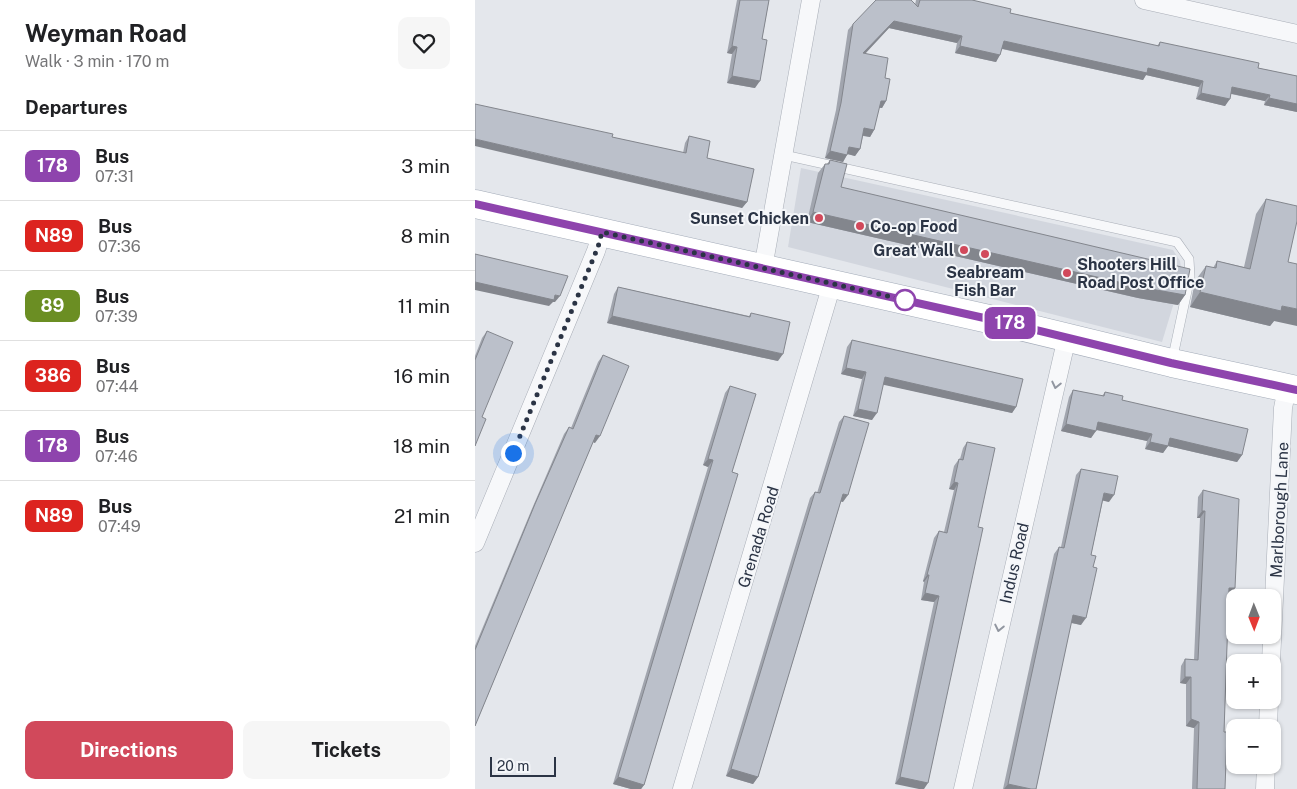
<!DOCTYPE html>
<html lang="en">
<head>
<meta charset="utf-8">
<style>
  :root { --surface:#fff; --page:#f6f6f6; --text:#202124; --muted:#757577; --line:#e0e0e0; --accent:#d1495b }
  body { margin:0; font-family:"Public Sans",sans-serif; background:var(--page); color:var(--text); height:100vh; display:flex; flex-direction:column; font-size:19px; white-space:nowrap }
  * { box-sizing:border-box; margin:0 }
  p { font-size:16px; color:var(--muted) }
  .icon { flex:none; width:28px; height:28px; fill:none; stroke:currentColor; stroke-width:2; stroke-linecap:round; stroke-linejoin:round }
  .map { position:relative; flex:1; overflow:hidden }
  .side { display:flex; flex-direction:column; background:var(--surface); width:475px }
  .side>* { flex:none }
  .badge { padding:0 10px; border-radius:8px; font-size:18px; line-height:32px }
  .needle { width:32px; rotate:179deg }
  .tools { position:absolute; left:751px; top:589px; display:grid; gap:10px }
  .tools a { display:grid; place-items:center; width:55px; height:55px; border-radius:10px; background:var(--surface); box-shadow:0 1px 4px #0004; font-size:25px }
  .scale { position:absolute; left:15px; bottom:12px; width:66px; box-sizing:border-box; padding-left:5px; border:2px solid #2b3445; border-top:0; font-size:14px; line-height:18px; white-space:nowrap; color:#2b3445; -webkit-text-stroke:4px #f4f6f9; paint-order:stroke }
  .you { position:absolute; width:25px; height:25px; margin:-12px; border:4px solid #fff; border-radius:50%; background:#1a73e8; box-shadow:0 0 0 8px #1a73e833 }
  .map>.badge { position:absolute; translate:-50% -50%; box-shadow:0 0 0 2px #fff }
  h2 { padding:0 25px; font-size:19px; line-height:45px }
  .round { display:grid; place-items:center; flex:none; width:52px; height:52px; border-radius:10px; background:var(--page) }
  .head { display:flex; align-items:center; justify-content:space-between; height:85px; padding:0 25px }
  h1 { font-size:24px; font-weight:700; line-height:38px }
  .primary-button { display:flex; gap:10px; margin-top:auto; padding:10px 25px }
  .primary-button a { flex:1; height:58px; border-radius:10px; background:var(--accent); color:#fff; font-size:20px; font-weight:700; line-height:58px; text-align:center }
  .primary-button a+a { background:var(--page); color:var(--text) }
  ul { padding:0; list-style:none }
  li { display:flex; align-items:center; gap:15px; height:70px; padding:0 25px; border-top:1px solid var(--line) }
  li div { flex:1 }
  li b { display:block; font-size:19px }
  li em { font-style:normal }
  li .badge { min-width:55px; font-weight:700; text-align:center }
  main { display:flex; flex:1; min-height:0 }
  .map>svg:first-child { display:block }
</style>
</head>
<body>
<main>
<section class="side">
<div class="head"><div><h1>Weyman Road</h1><p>Walk · 3 min · 170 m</p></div><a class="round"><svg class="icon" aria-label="heart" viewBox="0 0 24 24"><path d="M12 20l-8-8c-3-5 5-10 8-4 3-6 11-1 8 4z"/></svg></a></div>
<h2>Departures</h2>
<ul>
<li><span class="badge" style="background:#8e44ad;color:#fff">178</span><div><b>Bus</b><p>07:31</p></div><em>3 min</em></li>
<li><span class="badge" style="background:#dc241f;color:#fff">N89</span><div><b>Bus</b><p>07:36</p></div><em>8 min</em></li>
<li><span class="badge" style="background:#6b8e23;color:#fff">89</span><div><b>Bus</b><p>07:39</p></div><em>11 min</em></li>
<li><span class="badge" style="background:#dc241f;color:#fff">386</span><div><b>Bus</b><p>07:44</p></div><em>16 min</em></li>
<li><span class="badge" style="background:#8e44ad;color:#fff">178</span><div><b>Bus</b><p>07:46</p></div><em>18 min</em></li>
<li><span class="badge" style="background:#dc241f;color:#fff">N89</span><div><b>Bus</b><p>07:49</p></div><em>21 min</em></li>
</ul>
<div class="primary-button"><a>Directions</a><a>Tickets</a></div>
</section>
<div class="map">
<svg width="822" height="789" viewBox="0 0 822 789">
  <rect width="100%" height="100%" fill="#e4e7ec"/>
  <polygon fill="#d2d6de" points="326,168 698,250 705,261 707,276 687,342 313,247"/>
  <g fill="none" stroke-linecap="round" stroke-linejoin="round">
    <defs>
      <polyline id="service" points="309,155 702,242 714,259 715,277 697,361"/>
      <g id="minor">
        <polyline points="669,0 822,34"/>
        <polyline points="288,268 336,0"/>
        <polyline points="0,543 121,251 127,232"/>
        <polyline points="796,662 808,408 812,388"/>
        <polyline points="793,728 794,700"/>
        <polyline points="207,789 357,284"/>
        <polyline points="488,789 592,337"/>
        <polyline points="790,789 791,765"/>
      </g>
      <polyline id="primary" points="0,204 536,324 697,363 822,390"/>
    </defs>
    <use href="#service" stroke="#a9aeb7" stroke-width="10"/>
    <use href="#minor" stroke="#a9aeb7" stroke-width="19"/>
    <use href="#primary" stroke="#a3abb8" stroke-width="29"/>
    <use href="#service" stroke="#f7f8fa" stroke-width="9"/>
    <use href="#minor" stroke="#f7f8fa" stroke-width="18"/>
    <use href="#primary" stroke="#fff" stroke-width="28"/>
  </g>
  <g fill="#a1a5ae">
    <polygon points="262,0 294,0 287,39 280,88 252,83 257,54 252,53"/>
    <polygon points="441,0 497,0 535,13 682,46 685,42 783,68 822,76 822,112 789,105 790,101 756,94 750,106 721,99 724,87 671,75 668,80 527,49 521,62 480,53 482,43 414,28 390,54 410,78 411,101 407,108 404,108 399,130 395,137 388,136 385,149 380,156 372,154 368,162 350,158 361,110 373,30 378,24 440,5"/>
    <polygon points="214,136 232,158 272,202 267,208 137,137 208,153 210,143"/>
    <polygon points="355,160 366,187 710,295 703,305 663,298 332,222 343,173 350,164 352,164"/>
    <polygon points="791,199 799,321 795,326 715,307 720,281 731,266 738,268 742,261 769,267 781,214"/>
    <polygon points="143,287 274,316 276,313 303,361 132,323 139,294"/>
    <polygon points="12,331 7,417 0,446 0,356 7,338"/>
    <polygon points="377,340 541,407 537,413 408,384 397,420 378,416 387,379 366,374 372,347"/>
    <polygon points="128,355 120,443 118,442 105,473 0,726 0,646 56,511 89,434 94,427 96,428 123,362"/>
    <polygon points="255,386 257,472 169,785 166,789 156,789 138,784 233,467 228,465 250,393"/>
    <polygon points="598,390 627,396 630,392 767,455 762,462 693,446 688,453 670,449 672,441 621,430 616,438 586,431 594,397"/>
    <polygon points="369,416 368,502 366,501 283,777 278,784 251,776 335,498 340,492 342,493 364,422"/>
    <polygon points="492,442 503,527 453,783 420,784 459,602 446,600 449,582 448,581 459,538 464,531 469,532 479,490 474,489 479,466 484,459 485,459 488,448"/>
    <polygon points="606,469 634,502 628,500 616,555 606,625 596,623 561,789 528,789 579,554 584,547 586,547 601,475"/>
    <polygon points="728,490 755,595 754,595 749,732 750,789 717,789 719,728 711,726 711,684 705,683 706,666 710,659 719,660 725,518 722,518 723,497"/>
  </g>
  <g fill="#83868d">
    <polygon points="419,21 487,36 482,43 414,28 384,60 388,53"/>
    <polygon points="529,41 673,68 728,81 724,87 671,75 668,80 524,48"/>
    <polygon points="257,46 262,47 257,54 252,53"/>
    <polygon points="485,46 525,55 521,62 480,53"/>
    <polygon points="257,76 285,81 280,88 252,83"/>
    <polygon points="757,87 795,95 790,101 753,93"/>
    <polygon points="726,93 755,99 750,106 721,99"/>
    <polygon points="794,98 822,104 822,112 789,105"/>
    <polygon points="406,101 411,101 407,108 401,107"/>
    <polygon points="389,128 399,130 395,137 385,135"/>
    <polygon points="0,139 272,202 267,208 0,146"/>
    <polygon points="374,147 385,149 380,156 369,153"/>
    <polygon points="355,151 372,155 368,162 350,158"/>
    <polygon points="338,212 710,295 703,305 663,298 332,222"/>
    <polygon points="0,282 80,295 85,296 80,302 78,302 74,306 0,290"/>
    <polygon points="725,292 807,306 822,309 822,326 799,321 795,326 715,307"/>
    <polygon points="137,316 308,354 303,361 132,323"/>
    <polygon points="371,368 391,372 387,379 366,374"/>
    <polygon points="410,377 541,407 537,413 405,384"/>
    <polygon points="383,409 402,413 397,420 378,416"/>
    <polygon points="623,422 677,434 672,441 618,429"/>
    <polygon points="591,424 621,431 616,438 586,431"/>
    <polygon points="121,435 125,436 120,443 116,441"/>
    <polygon points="695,438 767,455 762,462 693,446 688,453 670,449 675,442"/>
    <polygon points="233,459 238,460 233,467 228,465"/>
    <polygon points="479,482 483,483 479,490 474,489"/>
    <polygon points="629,493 639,495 634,502 625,500"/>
    <polygon points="368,494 373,495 368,502 364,501"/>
    <polygon points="727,511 730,511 725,518 722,518"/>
    <polygon points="452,575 454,575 449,582 448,581"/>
    <polygon points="754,588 760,588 755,595 750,594"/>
    <polygon points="450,593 464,596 459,602 446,600"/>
    <polygon points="598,615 611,618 606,625 593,622"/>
    <polygon points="710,677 716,677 711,684 705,683"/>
    <polygon points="716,719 724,722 719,728 711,726"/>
    <polygon points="256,769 283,777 278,784 251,776"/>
    <polygon points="143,777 169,785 166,789 156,789 138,784"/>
    <polygon points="425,777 453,783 449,789 444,789 420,784"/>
    <polygon points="533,784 556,789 529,789"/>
  </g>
  <g fill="#bbc0ca" stroke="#83868d">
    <polygon points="265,0 294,0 287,39 292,40 285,81 257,76 262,47 257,46"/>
    <polygon points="401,0 436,0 443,7 445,0 497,0 536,9 535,13 684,46 685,42 784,63 783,68 822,76 822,104 794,98 795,95 757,87 755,99 726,93 728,81 673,68 672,73 529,41 525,55 485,46 487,36 419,21 388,53 413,58 410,78 415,79 411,101 406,101 399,130 389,128 385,149 374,147 372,155 355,151 366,103 378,24"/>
    <polygon points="0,104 138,134 137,137 211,153 214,136 235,141 232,158 279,169 272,202 0,139"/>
    <polygon points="355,160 372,164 366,187 715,269 710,295 670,288 338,212 350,164 354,164"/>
    <polygon points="791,199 822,206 822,221 813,262 822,264 822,309 807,306 806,311 725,292 731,266 741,268 742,261 775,269"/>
    <polygon points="0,254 93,276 85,296 80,295 79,300 0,282"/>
    <polygon points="143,287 275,317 276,313 315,322 308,354 137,316"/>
    <polygon points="12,331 38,342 7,417 11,419 0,446 0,360"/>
    <polygon points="377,340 548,379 541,407 410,377 402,413 383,409 391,372 371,368"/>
    <polygon points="128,355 154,366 125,436 121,435 105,473 0,726 0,650 60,504 94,427 98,429"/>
    <polygon points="255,386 281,394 257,472 263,474 169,785 143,777 238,460 233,459"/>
    <polygon points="598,390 629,396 630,392 648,396 647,400 773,429 767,455 695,438 693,446 675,442 677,434 623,422 621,431 591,424"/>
    <polygon points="369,416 394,423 373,495 368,494 283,777 256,769 340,492 345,493"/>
    <polygon points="492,442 520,448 503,527 508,528 453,783 425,777 464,596 450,593 454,575 452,575 464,531 472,533 483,483 479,482 484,459 488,460"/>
    <polygon points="606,469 643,476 639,495 629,493 616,555 621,556 618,567 622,568 611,618 598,615 561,789 556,789 533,784 584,547 589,548"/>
    <polygon points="728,490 764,499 760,588 754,588 749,732 752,732 750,789 722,789 724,722 716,719 716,677 710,677 710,659 723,660 730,511 727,511"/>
  </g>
  <defs><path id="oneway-chevron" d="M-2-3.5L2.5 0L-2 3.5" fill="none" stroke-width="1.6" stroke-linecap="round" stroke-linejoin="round" transform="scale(1.25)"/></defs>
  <g stroke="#9196a0">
    <use href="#oneway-chevron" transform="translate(581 385) rotate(103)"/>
    <use href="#oneway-chevron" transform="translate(524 628) rotate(102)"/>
  </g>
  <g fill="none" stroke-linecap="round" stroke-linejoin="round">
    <defs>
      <polyline id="line" points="0,204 536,324 696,363 822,390"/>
    </defs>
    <use href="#line" stroke="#fff" stroke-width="11"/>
    <use href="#line" stroke="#8e44ad" stroke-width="8"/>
    <polyline stroke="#2b3445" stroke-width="5" stroke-dasharray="0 9" points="38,453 123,247 127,232 430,300"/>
  </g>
  <g fill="#d1495b" stroke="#f4f6f9" stroke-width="2">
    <circle cx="344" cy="218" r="5"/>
    <circle cx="385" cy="226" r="5"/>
    <circle cx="489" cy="250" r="5"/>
    <circle cx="510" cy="254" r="5"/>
    <circle cx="592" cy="273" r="5"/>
  </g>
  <circle fill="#fff" stroke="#8e44ad" stroke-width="2.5" cx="430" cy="300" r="10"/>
  <g text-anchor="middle" stroke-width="4" stroke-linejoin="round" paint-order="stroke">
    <g font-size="16" font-weight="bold" fill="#2b3445" stroke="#f4f6f9" text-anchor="end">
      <text x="334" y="224">Sunset Chicken</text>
      <text x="395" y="232" text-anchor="start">Co-op Food</text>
      <text x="479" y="256">Great Wall</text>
      <text x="602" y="270" text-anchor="start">Shooters Hill<tspan x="602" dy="18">Road Post Office</tspan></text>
      <text x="510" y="278" text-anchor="middle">Seabream<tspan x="510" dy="18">Fish Bar</tspan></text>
    </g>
    <g font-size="16" fill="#2b3445" stroke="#f4f6f9">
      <text transform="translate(804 510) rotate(-87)" y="6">Marlborough Lane</text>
      <text transform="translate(283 537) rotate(-73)" y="6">Grenada Road</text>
      <text transform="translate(539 563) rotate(-77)" y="6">Indus Road</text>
    </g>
  </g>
</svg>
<div class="tools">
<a><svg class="needle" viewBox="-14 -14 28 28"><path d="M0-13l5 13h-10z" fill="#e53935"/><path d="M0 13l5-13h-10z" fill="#757577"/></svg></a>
<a>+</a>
<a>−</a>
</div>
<div class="scale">20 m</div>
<div class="you" style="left:38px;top:453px"></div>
<b class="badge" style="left:535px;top:323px;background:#8e44ad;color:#fff">178</b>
</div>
</main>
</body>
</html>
